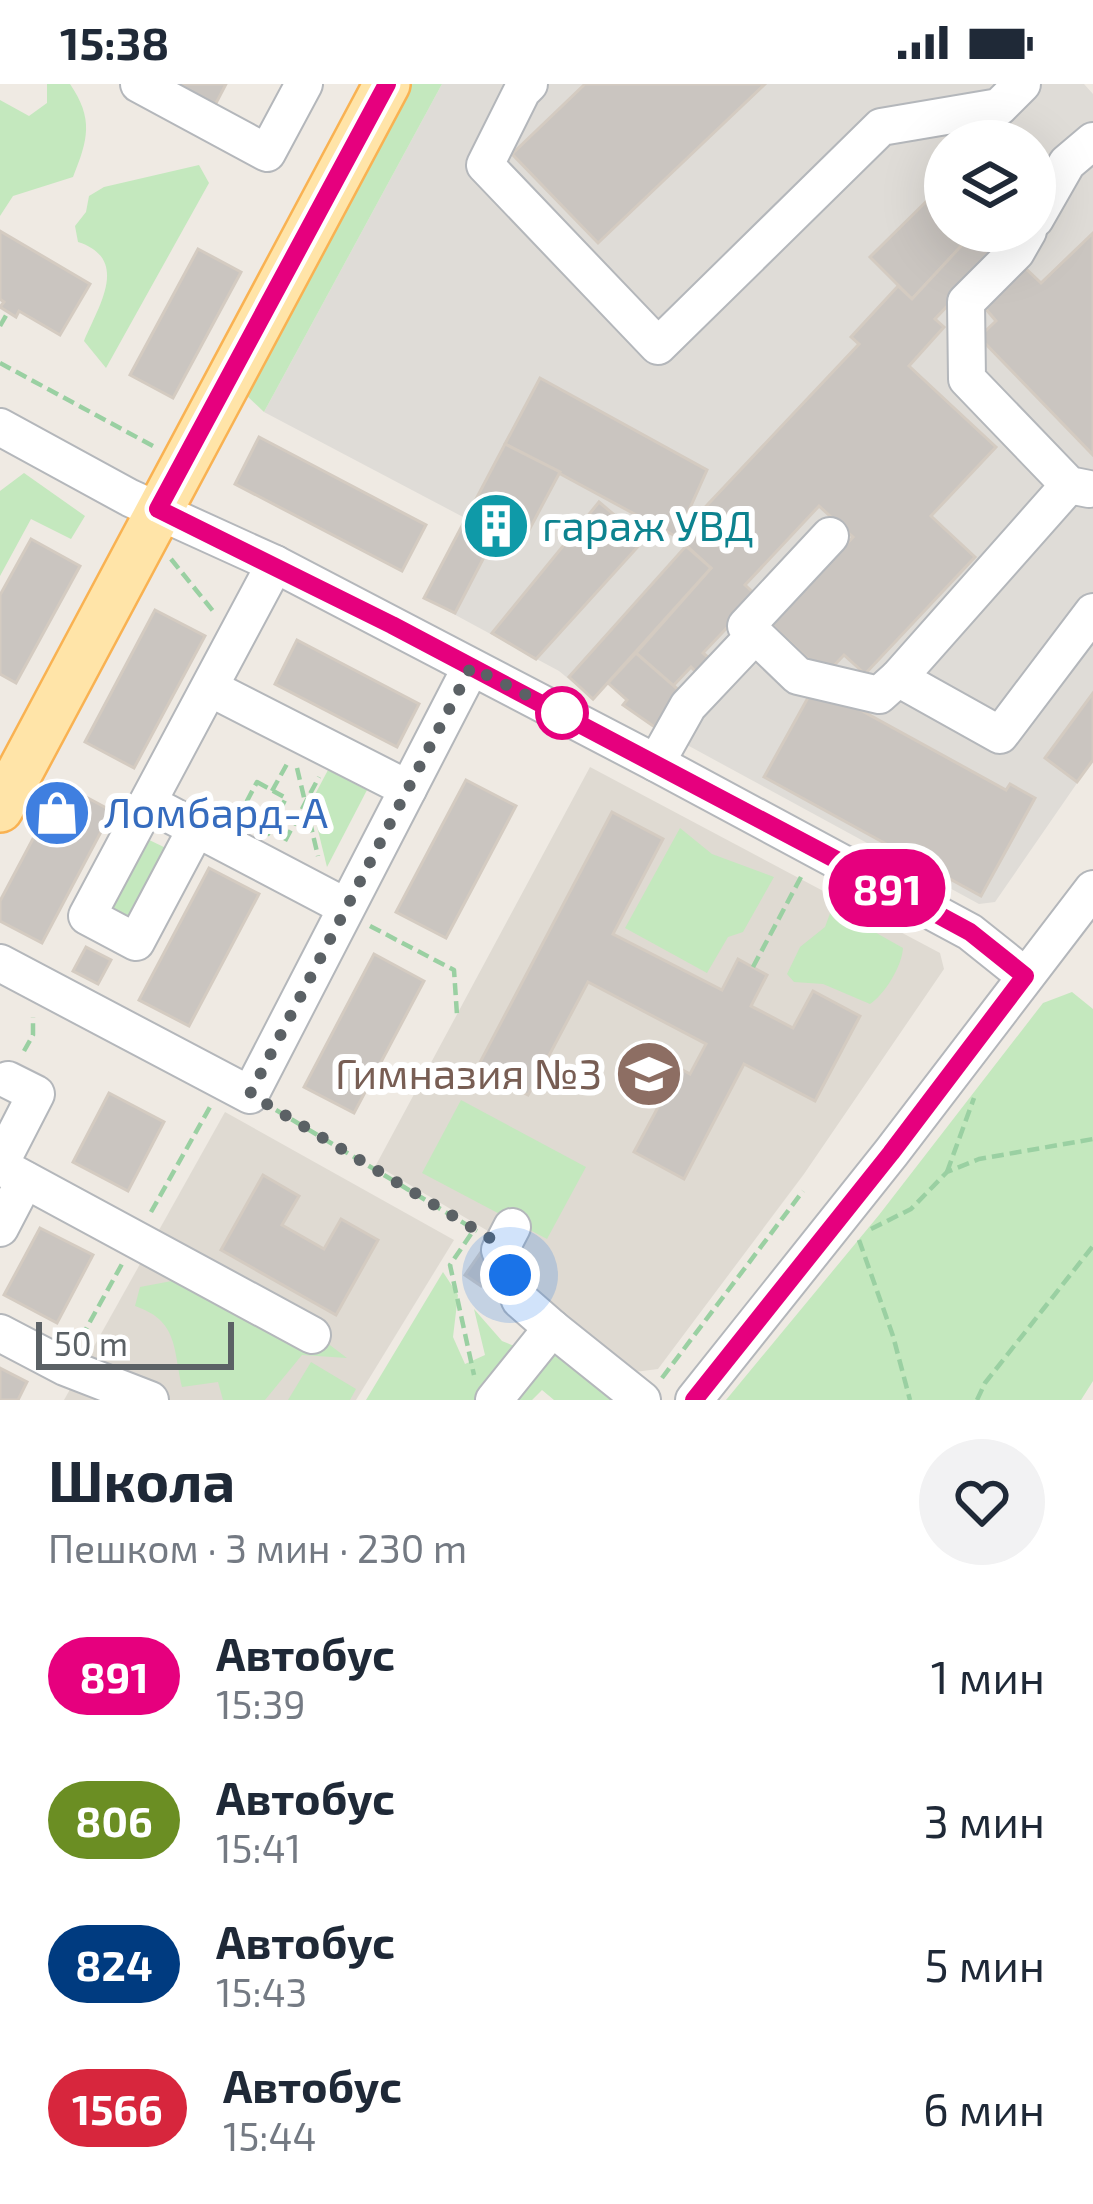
<!DOCTYPE html>
<html lang="ru">
<head>
<meta charset="utf-8">
<style>
  :root { --surface:#fff; --page:#f2f2f3; --text:#1f2937; --muted:#747a83 }
  body { margin:0; font-family:"Exo 2",sans-serif; background:var(--page); color:var(--text); height:100vh; display:flex; flex-direction:column; font-size:45px; white-space:nowrap }
  * { box-sizing:border-box; margin:0 }
  p { font-size:39px; color:var(--muted) }
  .icon { flex:none; width:66px; height:66px; fill:none; stroke:currentColor; stroke-width:2; stroke-linecap:round; stroke-linejoin:round }
  .map { position:relative; height:1316px; overflow:hidden }
  .sheet { display:flex; flex-direction:column; background:var(--surface); flex:1 }
  .sheet>* { flex:none }
  .badge { padding:0 24px; border-radius:39px; font-size:42px; line-height:78px }
  .controls { position:absolute; left:924px; top:36px; display:grid; gap:24px }
  .controls a { display:grid; place-items:center; width:132px; height:132px; border-radius:50%; background:var(--surface); box-shadow:0 12px 48px #0002; font-size:60px }
  .scale { position:absolute; left:36px; bottom:30px; width:198px; box-sizing:border-box; padding-left:12px; border:6px solid #5b6165; border-top:0; font-size:33px; line-height:42px; white-space:nowrap; color:#5b6165; -webkit-text-stroke:9px #fff; paint-order:stroke }
  .you { position:absolute; width:60px; height:60px; margin:-30px; border:9px solid #fff; border-radius:50%; background:#1a73e8; box-shadow:0 0 0 18px #1a73e833 }
  .map>.badge { position:absolute; translate:-50% -50%; box-shadow:0 0 0 6px #fff }
  .round { display:grid; place-items:center; flex:none; width:126px; height:126px; border-radius:63px; background:var(--page) }
  .headline { display:flex; align-items:center; justify-content:space-between; height:204px; padding:0 48px }
  h1 { font-size:57px; font-weight:700; line-height:90px }
  ul { padding:0; list-style:none }
  li { display:flex; align-items:center; gap:36px; height:144px; padding:0 48px }
  li div { flex:1 }
  li b { display:block; font-size:45px }
  li em { font-style:normal }
  li .badge { min-width:132px; font-weight:700; text-align:center }
  .status { display:flex; justify-content:space-between; align-items:center; height:84px; padding:0 60px; background:var(--surface); direction:ltr }
  .status svg { height:33px; fill:currentColor }
  .map>svg:first-child { display:block }
</style>
</head>
<body>
<div class="status"><b>15:38</b><svg viewBox="0 0 49 12"><path d="M0 12V9h3v3zM5 12V6h3v6zM10 12V3h3v9zM15 12V0h3v12zM26 1h20v11H26zM47 4h2v5h-2z"/></svg></div>
<div class="map">
<svg width="1093" height="1316" viewBox="0 0 1093 1316">
  <rect width="100%" height="100%" fill="#efeae3"/>
  <path fill="#dfdcd7" fill-rule="evenodd" d="M442,0h642l9,10v666l-98,142 -16,2 -323,-176 26,-35 -46,-40 -43,46 -34,-28 -135,-73 41,-80 -201,-106zM945,57h90v90h-90z"/>
  <g fill="#dfdad2">
    <polygon points="590,683 940,869 944,885 804,1090 658,1285 627,1289 545,1219 517,1164 376,1081"/>
    <polygon points="225,1028 454,1156 356,1316 64,1316"/>
  </g>
  <g fill="#c4e8be">
    <path d="M47,0h23c24,35 18,56 3,93l-60,19 -13,20v-116l29,16 18,-13z"/>
    <polygon points="411,0 442,0 264,328 244,309"/>
    <path d="M199,81l10,18 -103,185 -22,-27c14,-34 47,-82 -6,-99l-3,-16 11,-14 3,-16 15,-9z"/>
    <polygon points="24,389 85,432 71,455 31,435 0,492 0,407"/>
    <polygon points="328,686 367,706 327,783 311,718"/>
    <polygon points="680,744 712,770 774,793 743,848 728,853 707,889 625,844"/>
    <polygon points="143,753 170,766 133,834 107,821"/>
    <path d="M832,824l71,40c-1,18 -18,46 -33,56l-47,-20 -29,-2 -7,-8 13,-27 25,-20z"/>
    <polygon points="1072,908 1093,925 1093,1297 1081,1316 726,1316 879,1131 1043,919"/>
    <polygon points="461,1016 586,1083 547,1155 422,1089"/>
    <polygon points="443,1188 458,1211 453,1253 465,1280 485,1271 474,1225 502,1257 544,1274 570,1248 647,1316 554,1316 542,1306 532,1316 366,1316"/>
    <path d="M177,1196l145,59 25,19 -45,-3 -37,45h-42l-5,-18 -36,5c-9,-40 -4,-66 -47,-81l5,-19z"/>
    <polygon points="311,1278 356,1305 350,1316 288,1316"/>
  </g>
  <g fill="#cac5c0" stroke="#d4cbc1" stroke-width="3">
    <polygon points="171,0 226,0 214,23"/>
    <polygon points="585,0 765,0 598,159 512,70"/>
    <polygon points="945,99 945,147 975,147 912,215 870,173"/>
    <polygon points="0,147 90,200 60,251 19,227 16,233 0,223 4,218 0,215"/>
    <polygon points="975,147 991,147 1006,160 935,235 944,243 909,282 996,363 931,432 975,473 865,590 844,571 825,591 771,540 853,453 819,422 745,501 757,512 703,569 709,574 696,588 691,583 673,602 636,569 711,484 677,453 859,260 851,253 898,202 912,215"/>
    <polygon points="1093,149 1093,371 979,253 996,237 985,224 995,214 991,209 1021,180 1041,199"/>
    <polygon points="198,165 241,188 173,314 130,291"/>
    <polygon points="540,294 707,386 677,453 505,360"/>
    <polygon points="259,353 426,441 402,487 235,400"/>
    <polygon points="505,360 560,388 520,463 496,450 455,529 424,514"/>
    <polygon points="599,418 644,456 536,575 492,549"/>
    <polygon points="31,455 80,482 16,599 0,590 0,511"/>
    <polygon points="686,462 711,484 593,615 569,593"/>
    <polygon points="155,526 205,552 134,684 85,658"/>
    <polygon points="297,556 419,620 397,663 275,600"/>
    <polygon points="636,569 682,609 656,644 623,621 627,616 608,599"/>
    <polygon points="815,601 1006,706 1010,700 1035,714 981,812 764,693"/>
    <polygon points="1093,609 1093,676 1077,698 1045,674"/>
    <polygon points="466,696 516,722 446,854 396,828"/>
    <polygon points="62,700 112,727 42,859 0,837 0,817"/>
    <polygon points="612,728 663,755 613,850 722,906 738,875 767,891 751,922 793,944 813,907 860,932 815,1017 744,980 684,1095 634,1068 679,984 690,990 706,960 588,898 528,1011 477,984"/>
    <polygon points="209,784 259,810 189,942 139,916"/>
    <polygon points="86,863 111,876 98,900 73,887"/>
    <polygon points="374,870 424,897 354,1029 304,1003"/>
    <polygon points="109,1009 164,1038 128,1107 73,1078"/>
    <polygon points="263,1091 299,1112 282,1141 324,1165 341,1135 378,1156 336,1231 221,1166"/>
    <polygon points="40,1144 93,1171 57,1239 4,1211"/>
    <polygon points="481,1168 498,1179 481,1202 465,1191"/>
    <polygon points="0,1284 27,1298 18,1316 0,1316"/>
  </g>
  <g fill="none" stroke-linecap="round" stroke-linejoin="round">
    <defs>
      <g id="minor">
        <polyline points="139,0 267,69 304,0"/>
        <polyline points="529,0 522,7 485,81 658,262 881,43 999,23 1022,0"/>
        <polyline points="1035,135 1067,79 1093,57"/>
        <polyline points="1028,147 1016,168 966,218 967,295 1069,401 1089,405"/>
        <polyline points="0,343 130,414 275,480 656,679 970,848 1025,892"/>
        <polyline points="1069,401 898,594 1000,651 1093,528"/>
        <polyline points="830,452 746,542 798,592 879,611 898,594"/>
        <polyline points="656,679 688,622 755,551"/>
        <polyline points="408,705 471,583"/>
        <polyline points="148,719 346,823"/>
        <polyline points="196,745 136,858 87,832 275,480"/>
        <polyline points="0,879 250,1011 408,705 210,604"/>
        <polyline points="0,1080 36,1010 8,996"/>
        <polyline points="0,1082 312,1251"/>
        <polyline points="512,1143 500,1166 520,1216 552,1244"/>
        <polyline points="0,1144 25,1096"/>
        <polyline points="0,1249 65,1283 150,1316"/>
        <polyline points="494,1316 552,1244 642,1316"/>
        <polyline points="694,1316 891,1069 1093,805"/>
      </g>
      <polyline id="major" points="0,725 387,0"/>
    </defs>
    <use href="#minor" stroke="#b4b7bb" stroke-width="40"/>
    <use href="#major" stroke="#f9b252" stroke-width="50"/>
    <g stroke="#9ad0a2" stroke-width="4.5" stroke-dasharray="12 6" stroke-linecap="butt">
      <polyline points="0,242 8,228"/>
      <polyline points="0,279 153,362"/>
      <polyline points="171,475 213,527"/>
      <polyline points="297,684 318,772"/>
      <polygon points="257,698 286,714 268,750 238,734"/>
      <polyline points="272,707 287,680"/>
      <polyline points="285,757 319,693"/>
      <polyline points="370,842 454,886 457,931"/>
      <polyline points="753,883 801,793"/>
      <polyline points="24,967 33,951 33,933"/>
      <polyline points="276,1026 477,1147"/>
      <polyline points="947,1088 974,1014"/>
      <polyline points="151,1128 210,1023"/>
      <polyline points="871,1145 911,1125 947,1088 979,1075 1093,1055"/>
      <polyline points="471,1150 450,1181 474,1291"/>
      <polyline points="859,1156 893,1252 910,1316"/>
      <polyline points="81,1254 122,1180"/>
      <polyline points="662,1294 803,1107"/>
      <polyline points="977,1316 985,1299 1093,1162"/>
    </g>
    <use href="#minor" stroke="#fff" stroke-width="36"/>
    <use href="#major" stroke="#ffe4a8" stroke-width="45"/>
  </g>
  <g fill="none" stroke-linecap="round" stroke-linejoin="round">
    <defs>
      <polyline id="line" points="387,0 158,425 392,541 848,782 970,848 1025,892 891,1069 694,1316"/>
    </defs>
    <use href="#line" stroke="#fff" stroke-width="27"/>
    <use href="#line" stroke="#e6007e" stroke-width="18"/>
    <polyline stroke="#5b6165" stroke-width="12" stroke-dasharray="0 21.6" points="510,1191 493,1156 250,1010 471,583 562,629"/>
  </g>
  <defs>
    <symbol id="building-disc" viewBox="-11 -11 22 22"><circle r="9.5" fill="#0f9aa8" stroke="#fff"/><path d="M-4-6H4V6H1V3H-1V6H-4ZM-2.5-4.3h1.7v1.8h-1.7ZM.8-4.3h1.7v1.8H.8ZM-2.5-1h1.7V.8h-1.7ZM.8-1h1.7V.8H.8Z" fill="#fff"/></symbol>
    <symbol id="shop-disc" viewBox="-11 -11 22 22"><circle r="9.5" fill="#3f7fe0" stroke="#fff"/><path d="M-5-2.5h2.3a2.7 3.5 0 0 1 5.4 0H5L5.5 6h-11ZM-1.5-2.5h3a1.5 2.3 0 0 0-3 0Z" fill="#fff"/></symbol>
    <symbol id="school-disc" viewBox="-11 -11 22 22"><circle r="9.5" fill="#8d6e63" stroke="#fff"/><path d="M0-5L7-2L0 1L-7-2ZM-4 1L0 2.5L4 1V4Q0 6-4 4Z" fill="#fff"/></symbol>
  </defs>
  <g fill-rule="evenodd">
    <use href="#building-disc" x="458" y="404" width="76" height="76"/>
    <use href="#shop-disc" x="19" y="691" width="76" height="76"/>
    <use href="#school-disc" x="611" y="952" width="76" height="76"/>
  </g>
  <circle fill="#fff" stroke="#e6007e" stroke-width="6" cx="562" cy="629" r="24"/>
  <g text-anchor="middle" stroke-width="12" stroke-linejoin="round" paint-order="stroke">
    <g font-size="42" fill="#0d838f" stroke="#fff" text-anchor="start">
      <text x="542" y="457">гараж УВД</text>
    </g>
    <g font-size="42" fill="#366cbe" stroke="#fff" text-anchor="start">
      <text x="104" y="744">Ломбард-А</text>
    </g>
    <g font-size="42" fill="#785e54" stroke="#fff" text-anchor="end">
      <text x="602" y="1005">Гимназия №3</text>
    </g>
  </g>
</svg>
<div class="controls">
<a><svg class="icon" aria-label="layers" viewBox="0 0 24 24"><path d="M12 4l9 5-9 5-9-5zM3 14l9 5 9-5"/></svg></a>
</div>
<div class="scale">50 m</div>
<div class="you" style="left:510px;top:1191px"></div>
<b class="badge" style="left:887px;top:804px;background:#e6007e;color:#fff">891</b>
</div>
<section class="sheet">
<div class="headline"><div><h1>Школа</h1><p>Пешком · 3 мин · 230 m</p></div><a class="round"><svg class="icon" aria-label="heart" viewBox="0 0 24 24"><path d="M12 20l-8-8c-3-5 5-10 8-4 3-6 11-1 8 4z"/></svg></a></div>
<ul>
<li><span class="badge" style="background:#e6007e;color:#fff">891</span><div><b>Автобус</b><p>15:39</p></div><em>1 мин</em></li>
<li><span class="badge" style="background:#6b8e23;color:#fff">806</span><div><b>Автобус</b><p>15:41</p></div><em>3 мин</em></li>
<li><span class="badge" style="background:#003b80;color:#fff">824</span><div><b>Автобус</b><p>15:43</p></div><em>5 мин</em></li>
<li><span class="badge" style="background:#d7263d;color:#fff">1566</span><div><b>Автобус</b><p>15:44</p></div><em>6 мин</em></li>
</ul>
</section>
</body>
</html>
